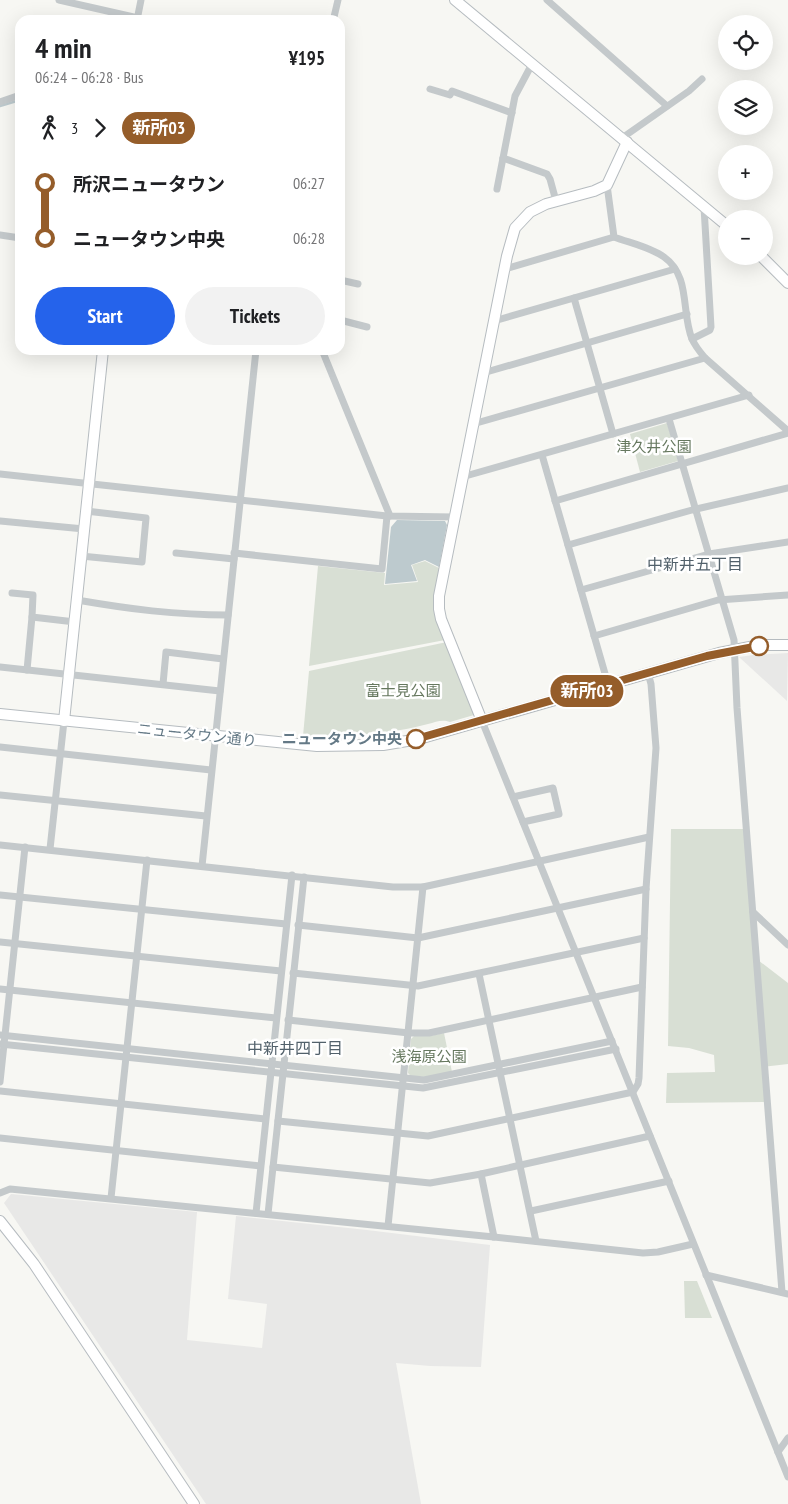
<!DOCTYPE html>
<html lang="en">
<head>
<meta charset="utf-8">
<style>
  :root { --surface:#fff; --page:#f2f2f2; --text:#202124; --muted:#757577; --accent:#2563eb }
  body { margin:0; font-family:"PT Sans Narrow","Noto Sans JP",sans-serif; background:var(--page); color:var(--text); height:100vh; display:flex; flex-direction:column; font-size:19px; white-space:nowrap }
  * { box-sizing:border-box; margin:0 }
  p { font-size:16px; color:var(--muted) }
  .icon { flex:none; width:28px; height:28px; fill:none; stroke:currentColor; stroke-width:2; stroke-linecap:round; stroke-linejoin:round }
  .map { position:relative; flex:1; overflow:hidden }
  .side { position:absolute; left:15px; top:15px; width:330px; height:340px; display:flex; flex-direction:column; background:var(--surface); border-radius:15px; box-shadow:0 5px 20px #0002 }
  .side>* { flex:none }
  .badge { padding:0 10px; border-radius:16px; font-size:18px; line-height:32px }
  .tools { position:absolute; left:718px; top:15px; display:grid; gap:10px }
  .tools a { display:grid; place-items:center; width:55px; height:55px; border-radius:50%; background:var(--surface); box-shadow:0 5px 20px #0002; font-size:25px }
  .map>.badge { position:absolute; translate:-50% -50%; box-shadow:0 0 0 2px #fff }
  .legs { display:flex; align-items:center; gap:8px; height:55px; padding:0 20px; font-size:16px }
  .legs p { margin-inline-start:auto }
  .headline { display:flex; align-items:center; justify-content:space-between; height:85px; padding:0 20px }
  h1 { font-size:28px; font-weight:700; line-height:38px }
  .action { display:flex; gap:10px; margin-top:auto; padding:10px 20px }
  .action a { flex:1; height:58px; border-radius:30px; background:var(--accent); color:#fff; font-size:20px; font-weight:700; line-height:58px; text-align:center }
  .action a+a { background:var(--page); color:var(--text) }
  ul { padding:0 20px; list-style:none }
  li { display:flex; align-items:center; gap:18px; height:55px; font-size:19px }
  li i { display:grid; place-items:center; width:8px; height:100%; margin:0 6px; background:currentColor }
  li i::after { content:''; width:12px; height:12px; margin:-6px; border:4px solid; border-radius:50%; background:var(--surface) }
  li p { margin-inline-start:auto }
  li:first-child i { background:linear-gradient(#0000 50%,currentColor 0) }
  li:last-child i { background:linear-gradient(currentColor 50%,#0000 0) }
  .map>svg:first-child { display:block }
</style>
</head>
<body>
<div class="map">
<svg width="788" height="1504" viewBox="0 0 788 1504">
  <rect width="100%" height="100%" fill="#f7f7f3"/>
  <g fill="#e8e8e7">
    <polygon points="788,653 787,701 739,657 753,655"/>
    <polygon points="11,1194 197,1212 187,1340 262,1348 267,1304 228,1299 236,1216 367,1230 490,1245 481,1367 430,1366 396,1363 421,1504 206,1504 4,1203"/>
  </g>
  <g fill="#d8dfd4">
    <polygon points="667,423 678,461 640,472 630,434"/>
    <polygon points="425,561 439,568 434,600 434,608 445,640 309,666 318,566 385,573 384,585 418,582 412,565"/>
    <path d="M447,642l27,73 -24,7c-8,-3 -14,0 -22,2 -27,7 -54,11 -82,11l-4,4 -39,-3 6,-65z"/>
    <polygon points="671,829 746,829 754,957 788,983 788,1064 762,1067 765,1102 666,1103 667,1073 715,1072 714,1055 689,1048 668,1046"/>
    <polygon points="444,1033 452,1072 425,1077 411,1076 408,1073 411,1039 414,1036 430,1036"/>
    <polygon points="684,1281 697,1281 712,1318 685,1318"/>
  </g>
  <polygon fill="#bdcace" points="397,520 445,521 447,525 439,567 425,560 411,565 417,581 385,584 391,527"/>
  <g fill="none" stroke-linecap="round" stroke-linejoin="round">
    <polyline stroke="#bdcace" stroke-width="2.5" points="0,106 20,100"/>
    <defs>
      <g id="secondary">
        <polyline points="455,0 726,225"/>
        <polyline points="761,256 788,283"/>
        <polyline points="0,714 317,746 383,745 419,739 450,730 719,653 760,645 788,645"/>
        <polyline points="64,721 103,350"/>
        <polyline points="482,721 441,619 439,609 439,596 507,256 515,228 530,212 546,204 594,191 607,185 627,142"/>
        <polyline points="0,1221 34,1264 194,1504"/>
      </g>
    </defs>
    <use href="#secondary" stroke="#b6bcc0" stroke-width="12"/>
    <g stroke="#c4c9cb" stroke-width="7">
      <polyline points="59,0 138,18"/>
      <polyline points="547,0 667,106"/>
      <polyline points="334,17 338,0"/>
      <polyline points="137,20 141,0"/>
      <polyline points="430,89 450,95 452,91 512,113"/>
      <polyline points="0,102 20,95"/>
      <polyline points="622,138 689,91 702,79"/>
      <polyline points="503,158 547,174 550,179 556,201"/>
      <path d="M607,185l7,52c16,6 36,10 50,20 27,19 17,56 28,82 3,7 8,13 13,19l83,73"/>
      <polyline points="497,189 515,96 532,64"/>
      <polyline points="0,235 20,238"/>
      <polyline points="505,269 614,237"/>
      <polyline points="340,280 358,284"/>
      <polyline points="574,298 613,434"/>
      <polyline points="340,320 367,327"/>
      <polyline points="494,321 675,269"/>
      <polyline points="692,339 710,330 711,327 704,207"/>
      <polyline points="322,350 390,516"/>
      <polyline points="483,373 687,314"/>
      <polyline points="669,419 734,640 737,708 782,1292"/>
      <polyline points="473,424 705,358"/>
      <polyline points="542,455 608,684"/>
      <polyline points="0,474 387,516 454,517"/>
      <polyline points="462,477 749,395"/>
      <polyline points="555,501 788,433"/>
      <polyline points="0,521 84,529"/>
      <polyline points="568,545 692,510 788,488"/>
      <polyline points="176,553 234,559"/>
      <polyline points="234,553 382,569 387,516"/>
      <polyline points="81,556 142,562 146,518 86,511"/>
      <polyline points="581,590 709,554 788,542"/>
      <polyline points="12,593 33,595 32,617 75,622"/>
      <path d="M77,600c52,9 98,15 151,15"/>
      <polyline points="594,636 718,600 788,595"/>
      <polyline points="0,667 220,691"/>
      <polyline points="27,670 32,617"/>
      <polyline points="163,684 166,652 223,659"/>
      <path d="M482,721c103,252 204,504 306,756"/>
      <polyline points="0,747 211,770"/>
      <polyline points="0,795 206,816"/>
      <polyline points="513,797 553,788 559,814 523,822"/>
      <polyline points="0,845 393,887 423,887 649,837"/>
      <polyline points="50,849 64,721"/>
      <polyline points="202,866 256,350"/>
      <polyline points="0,895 286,924"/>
      <polyline points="753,912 788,945"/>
      <polyline points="298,925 418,938 646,889"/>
      <polyline points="0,942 281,971"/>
      <polyline points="293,973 418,986 644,938"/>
      <polyline points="479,974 536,1241"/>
      <polyline points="0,989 276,1018"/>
      <polyline points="288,1020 409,1033 429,1033 642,987"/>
      <polyline points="0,1035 424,1080 612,1041"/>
      <polyline points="0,1044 423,1088 616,1049"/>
      <polyline points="0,1082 25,847"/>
      <polyline points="0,1091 265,1119"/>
      <polyline points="278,1121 428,1136 633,1092 638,1084 639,1078 646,889 656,748 651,684 648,673"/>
      <polyline points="0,1138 260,1166"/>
      <polyline points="273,1167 430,1183 481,1174 650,1136"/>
      <polyline points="481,1174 494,1237"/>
      <polyline points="0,1193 10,1189 494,1237 643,1253 658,1252 693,1244"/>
      <polyline points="111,1198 147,860"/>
      <polyline points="531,1211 669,1181"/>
      <polyline points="256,1213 292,875"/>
      <polyline points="268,1214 304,877"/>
      <polyline points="388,1226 423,887"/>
      <polyline points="706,1275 788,1294"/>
      <polyline points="778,1452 788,1438"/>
    </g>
    <use href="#secondary" stroke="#fff" stroke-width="10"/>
  </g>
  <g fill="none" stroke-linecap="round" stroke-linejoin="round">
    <defs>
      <polyline id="line-1" points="416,739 707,656 759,646"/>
    </defs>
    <use href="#line-1" stroke="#fff" stroke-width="11"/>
    <use href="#line-1" stroke="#955d2a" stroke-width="8"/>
  </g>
  <g fill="#fff" stroke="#955d2a" stroke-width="2.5">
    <circle cx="759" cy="646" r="9"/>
    <circle cx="416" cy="739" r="9"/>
  </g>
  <g text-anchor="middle" stroke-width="5" stroke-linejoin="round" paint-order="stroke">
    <g font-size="15" fill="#66785f" stroke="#fff">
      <text x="654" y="452">津久井公園</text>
      <text x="403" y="696">富士見公園</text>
      <text x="429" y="1062">浅海原公園</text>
    </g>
    <g font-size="15" fill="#647986" stroke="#fff">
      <text transform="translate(197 735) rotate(6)" y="5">ニュータウン通り</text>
    </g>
    <g font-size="15" font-weight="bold" fill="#647986" stroke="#fff" text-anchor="end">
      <text x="402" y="744">ニュータウン中央</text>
    </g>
    <g font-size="16" fill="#52616b" stroke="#fff">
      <text x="695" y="570">中新井五丁目</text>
      <text x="295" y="1054">中新井四丁目</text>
    </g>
  </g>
</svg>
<div class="tools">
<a><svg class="icon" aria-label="locate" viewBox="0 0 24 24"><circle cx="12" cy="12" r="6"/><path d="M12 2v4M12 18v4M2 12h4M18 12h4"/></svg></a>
<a><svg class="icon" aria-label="layers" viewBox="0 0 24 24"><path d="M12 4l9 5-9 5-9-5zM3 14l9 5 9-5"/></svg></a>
<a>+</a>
<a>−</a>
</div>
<b class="badge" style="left:587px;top:691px;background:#955d2a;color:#fff">新所03</b>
<section class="side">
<div class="headline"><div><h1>4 min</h1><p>06:24 – 06:28 · Bus</p></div><b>¥195</b></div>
<div class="legs"><svg class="icon" aria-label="walk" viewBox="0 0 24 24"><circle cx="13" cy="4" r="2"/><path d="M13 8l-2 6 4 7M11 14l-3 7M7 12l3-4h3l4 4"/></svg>3<svg class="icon" aria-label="forward" viewBox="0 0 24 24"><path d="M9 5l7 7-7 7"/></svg><b class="badge" style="background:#955d2a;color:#fff">新所03</b></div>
<ul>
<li><i style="color:#955d2a"></i><b>所沢ニュータウン</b><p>06:27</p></li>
<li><i style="color:#955d2a"></i><b>ニュータウン中央</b><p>06:28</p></li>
</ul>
<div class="action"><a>Start</a><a>Tickets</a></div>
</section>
</div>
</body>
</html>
